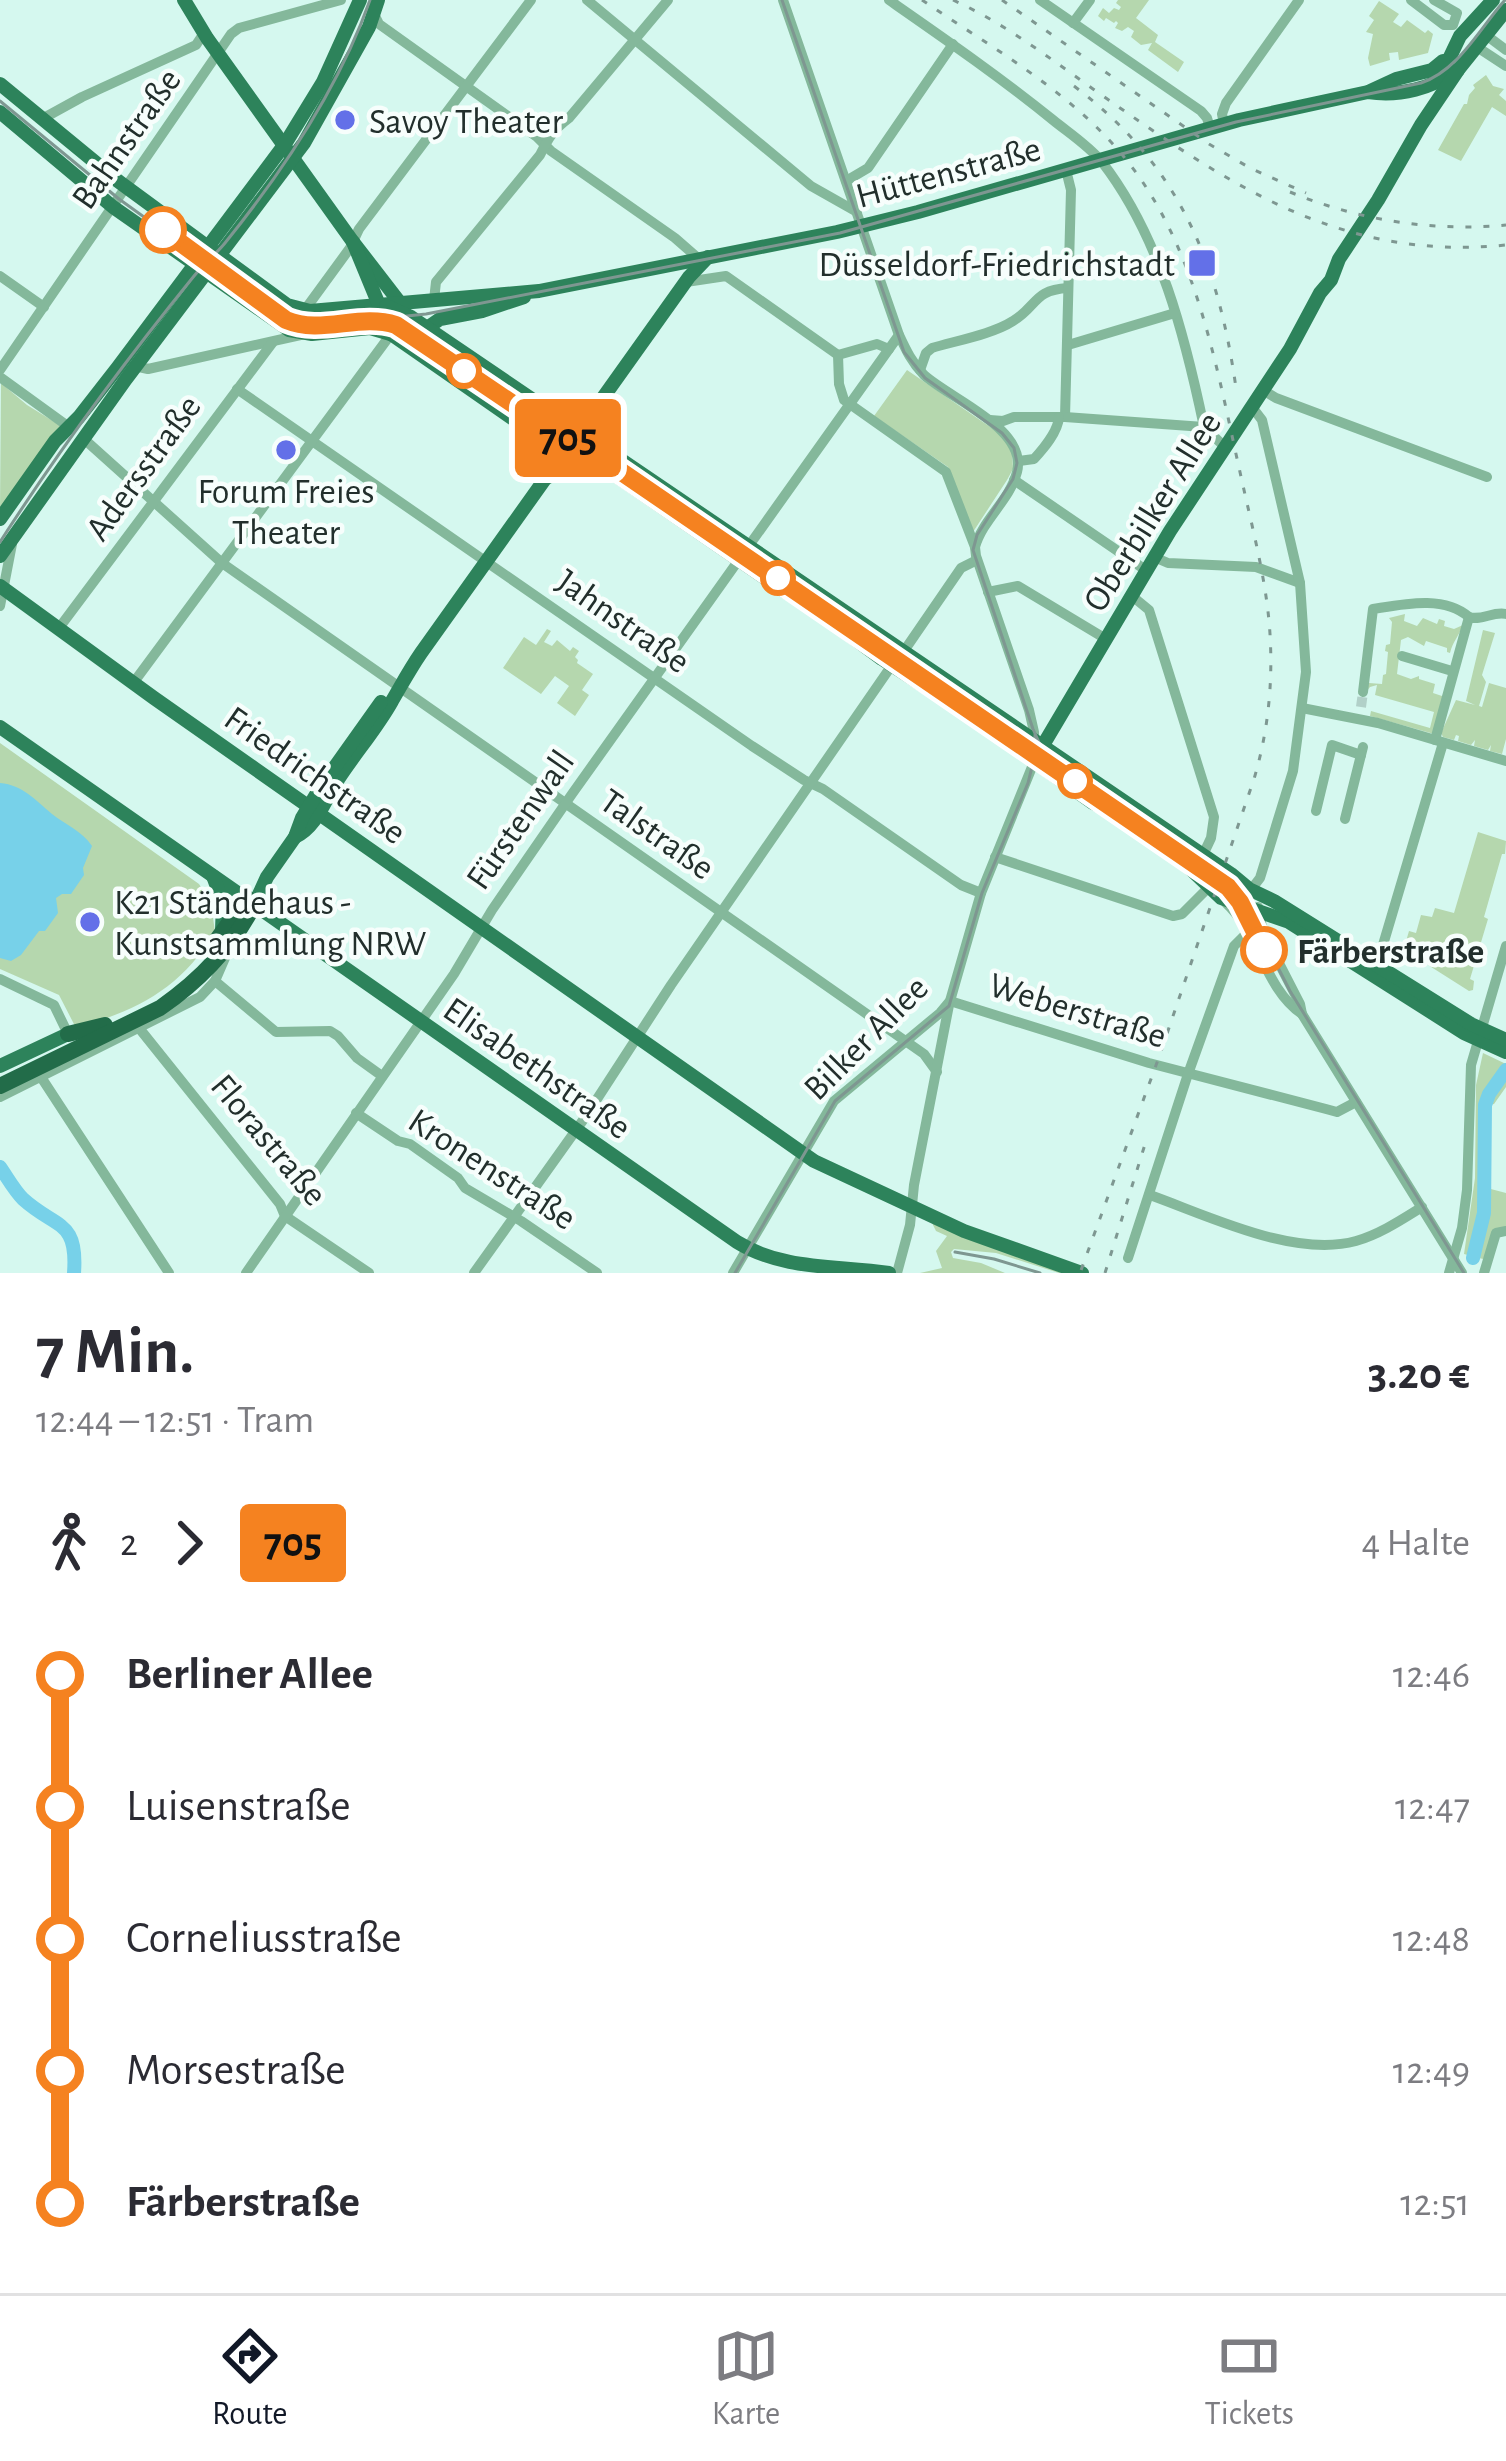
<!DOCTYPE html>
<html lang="de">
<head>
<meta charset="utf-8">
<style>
  :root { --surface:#fff; --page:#f2f2f3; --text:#2b2b33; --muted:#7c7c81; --line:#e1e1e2; --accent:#111827 }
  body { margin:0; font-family:"Alegreya Sans",sans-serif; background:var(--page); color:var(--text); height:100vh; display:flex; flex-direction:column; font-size:45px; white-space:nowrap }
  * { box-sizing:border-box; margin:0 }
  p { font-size:39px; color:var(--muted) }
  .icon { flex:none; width:66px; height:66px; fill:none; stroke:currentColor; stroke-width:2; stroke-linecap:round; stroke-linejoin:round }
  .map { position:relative; height:1273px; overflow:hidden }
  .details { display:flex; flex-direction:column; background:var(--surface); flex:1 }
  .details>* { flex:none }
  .badge { padding:0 24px; border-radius:9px; font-size:42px; line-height:78px }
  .map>.badge { position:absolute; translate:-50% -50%; box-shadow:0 0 0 6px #fff }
  .legs { display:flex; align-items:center; gap:18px; height:132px; padding:0 36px; font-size:39px }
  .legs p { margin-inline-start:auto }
  .head { display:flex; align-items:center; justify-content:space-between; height:204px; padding:0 36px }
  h1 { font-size:66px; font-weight:700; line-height:90px }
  ul { padding:0 36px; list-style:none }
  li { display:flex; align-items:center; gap:42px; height:132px; font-size:45px }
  li i { display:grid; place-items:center; width:18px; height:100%; margin:0 15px; background:currentColor }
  li i::after { content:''; width:30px; height:30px; margin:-15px; border:9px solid; border-radius:50%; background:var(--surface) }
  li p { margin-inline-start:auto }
  li:first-child i { background:linear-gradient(#0000 50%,currentColor 0) }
  li:last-child i { background:linear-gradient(currentColor 50%,#0000 0) }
  .dock { display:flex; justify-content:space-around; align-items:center; height:168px; border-top:3px solid var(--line); background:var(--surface); font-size:33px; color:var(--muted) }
  .dock a { display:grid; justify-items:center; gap:6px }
  .dock .selected { color:var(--accent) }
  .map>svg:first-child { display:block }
</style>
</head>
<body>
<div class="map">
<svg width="1506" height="1273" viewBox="0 0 1506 1273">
  <rect width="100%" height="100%" fill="#d5f8ef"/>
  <g fill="#b5d7ae">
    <polygon points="1118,0 1149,0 1136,18 1158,35 1155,42 1184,62 1178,72 1148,50 1152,43 1141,45 1131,37 1134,31 1128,27 1122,31 1115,28 1118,23 1116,21 1114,23 1106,18 1104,21 1098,16 1103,8 1109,13 1114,8 1119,10 1121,7 1116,3"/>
    <polygon points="1379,1 1399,14 1393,22 1401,27 1407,20 1425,33 1428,30 1433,34 1428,53 1399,60 1398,52 1389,53 1390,60 1370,66 1368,58 1373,34 1366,32 1374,20 1369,16"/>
    <polygon points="1486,75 1493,86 1504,89 1499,95 1506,101 1506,116 1492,107 1461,161 1438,150 1464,104 1467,104 1469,95 1475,88 1473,85"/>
    <polygon points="907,370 999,433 1012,448 1013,469 1007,480 973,532 948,467 874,416"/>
    <polygon points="1,383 27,405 61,426 0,510"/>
    <path d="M1405,614l-1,7 13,5 6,-8 14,6 2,-5 6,2 -1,5 10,3 9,-4c-4,11 -10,16 -13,28l-3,-1v-4l-21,-7 -2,5 -16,-9 -7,3 -4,34 14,5 8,-3v3l16,5 -2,9 12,4 -11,37 -64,-18 1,-5 59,17 4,-16 -59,-17 2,-10 -7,2 -4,5 3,-9 13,1 1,-9 3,-1 2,-22 -3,-1 1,-6 4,-1 2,-22 -3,-4z"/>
    <polygon points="547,629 551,631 544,642 552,646 557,640 570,651 573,647 579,651 575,657 578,660 577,663 593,674 582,690 589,695 575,716 557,703 569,686 555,676 541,694 503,668 524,637 536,645"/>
    <polygon points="1483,630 1495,633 1482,675 1486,682 1479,706 1482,707 1489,683 1506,688 1506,739 1502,754 1490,751 1491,745 1488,750 1474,746 1475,740 1471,745 1458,741 1459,736 1456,735 1454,740 1443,737 1441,733 1456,700 1475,705 1466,701"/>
    <path d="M0,743l199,141 12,19 4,29c-35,57 -77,78 -139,96l-17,-33 -59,-26z"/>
    <polygon points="1478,832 1506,841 1505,854 1502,854 1484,917 1488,919 1470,979 1474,981 1473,990 1469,991 1417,958 1415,961 1402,955 1409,931 1416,933 1421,915 1432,917 1435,908 1454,913"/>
    <polygon points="1483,1053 1506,1064 1506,1087 1494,1104 1489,1105 1487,1188 1506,1193 1506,1226 1483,1259 1464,1254 1475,1178 1476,1085"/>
    <polygon points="932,1223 1066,1272 1059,1273 996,1253 954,1249 951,1252 953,1258 981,1263 1005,1273 920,1273 942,1268 936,1251 947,1236 936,1231"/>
  </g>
  <path fill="#77d1e9" d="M0,783c23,2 35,17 52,31 14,11 30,17 40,32l-9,22 1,7 -13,19h-9l-6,4 2,15 -13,18h-6l-18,24 -10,6 -11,-3z"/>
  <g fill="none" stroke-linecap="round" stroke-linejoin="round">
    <g stroke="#77d1e9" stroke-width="14">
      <path d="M0,1167c7,10 14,23 23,32 33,30 55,20 51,74"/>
      <polyline points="1473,1258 1484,1213 1485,1105 1489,1094 1506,1070"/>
    </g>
    <polyline stroke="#b1d0c8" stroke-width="10" stroke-dasharray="10 5" stroke-linecap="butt" points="1361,707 1363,692"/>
    <g stroke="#84b89b" stroke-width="10">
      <polyline points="587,0 811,186 857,212"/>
      <path d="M783,0l116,335c7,15 13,28 25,40 28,25 104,54 93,97 -7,28 -34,47 -42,75"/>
      <path d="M889,0c56,39 111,77 164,120 16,13 36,26 49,42 58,75 83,174 102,265"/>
      <polyline points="1040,0 1201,111 1207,118 1210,128"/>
      <polyline points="1411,0 1444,25 1453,25 1457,13 1434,0"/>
      <polyline points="374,14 379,24 537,137 551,151 675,238 699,259"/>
      <polyline points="1073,23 1090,0"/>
      <polyline points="1486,35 1506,50"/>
      <polyline points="1477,47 1506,66"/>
      <polyline points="42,119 82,97 196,45 204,33"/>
      <polyline points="1224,124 1222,114 1226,103 1299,0"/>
      <polyline points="846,181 868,168 953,44"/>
      <polyline points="0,276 44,307"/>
      <polyline points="686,282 726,276 838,355"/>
      <path d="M434,300l2,-18 104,-127c9,-18 13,-25 29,-37l99,-118"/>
      <polyline points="304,311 350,248 359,229 531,0"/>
      <polyline points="1068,345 1175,313"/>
      <polyline points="838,355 877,344 889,349"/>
      <polyline points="138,363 139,367 148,369 305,334"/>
      <polyline points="0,370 231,34 239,28 341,0"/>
      <path d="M920,370l6,-17 6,-5c23,-7 61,-14 81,-27 25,-15 20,-31 55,-33"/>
      <polyline points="0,377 69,427"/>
      <polyline points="237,389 752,746 804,780 823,789 961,885 981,893"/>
      <polyline points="1263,390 1276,398 1487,477"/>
      <polyline points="1065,417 1071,190 1066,170"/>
      <polyline points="990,420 1003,421 1014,417 1065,417 1204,427 1224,446"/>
      <polyline points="84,439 222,563 924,1054 937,1072"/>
      <path d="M1019,461l15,-2c10,-11 24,-27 25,-42"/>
      <polyline points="1014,480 1147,571"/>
      <polyline points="1154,557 1168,563 1256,567 1300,583"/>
      <polyline points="988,592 1018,586 1106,639"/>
      <polyline points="1132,596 1149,610 1214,817 1211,838 1203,855"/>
      <polyline points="0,606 12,544"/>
      <polyline points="59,628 273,342"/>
      <polyline points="904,651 961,568 977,560"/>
      <polyline points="1402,656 1452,671"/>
      <polyline points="134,682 391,334"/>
      <path d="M1363,692l10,-83c31,-5 71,-14 96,8"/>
      <polyline points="1302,708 1378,723 1506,761"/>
      <path d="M1435,740l34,-123c13,4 24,-6 37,-3"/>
      <polyline points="1316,811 1332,745 1361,755 1363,747"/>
      <polyline points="1345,819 1361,755"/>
      <polyline points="995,857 1173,916 1182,914 1208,888"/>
      <polyline points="1250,891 1260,878 1293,771 1306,672 1300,583 1262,420 1252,407"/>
      <path d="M1226,903c33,30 38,85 76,111l160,259"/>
      <polyline points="1258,907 1263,932 1300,1004 1302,1014"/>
      <polyline points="1377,965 1443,743"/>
      <polyline points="0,979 54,1005 68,1034"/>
      <polyline points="215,981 276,1032 330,1031 338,1036 357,1058 382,1076"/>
      <polyline points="950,1001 1149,1063 1326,1109 1337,1112 1356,1102"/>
      <polyline points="139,1028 280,1204 285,1216 369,1273"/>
      <polyline points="41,1077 169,1273"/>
      <polyline points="0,1097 200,997 215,981 228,951"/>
      <polyline points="356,1113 398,1141 410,1144 458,1178 465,1188 521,1221 597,1273"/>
      <path d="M1150,1195c59,21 144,63 206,46 24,-7 45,-21 66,-34"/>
      <polyline points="1128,1258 1188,1074 1234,946 1248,932"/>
      <polyline points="246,1273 454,974 492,910 572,794 899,335"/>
      <polyline points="474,1273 586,1116 671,985 892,665"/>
      <polyline points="733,1273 834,1101 940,1013 950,1001 981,893 1034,762 1034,732 1029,710 976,556 975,547 946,472 844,400 839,384 838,355"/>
      <polyline points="897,1273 910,1225 914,1185 949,1005"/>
      <polyline points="1449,1273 1462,1228 1467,1190 1471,1065 1506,946"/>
      <polyline points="1484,1273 1496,1233 1506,1231"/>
    </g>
    <g stroke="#2d835b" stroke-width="14">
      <polyline points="184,0 207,38 353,242 404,308"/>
      <polyline points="1438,82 1460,36 1493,0"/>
      <path d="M0,84l118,97 169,124 23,6 229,-20 298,-59 81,-20 321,-92 129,-28c32,5 64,-4 90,-22"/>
      <polyline points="1370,91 1396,79 1432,70 1443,61"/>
      <polyline points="0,112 113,207 289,330 312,334 370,328 414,341 427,328 440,319 482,311 524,297"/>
      <polyline points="353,242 391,334 532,432 605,468 781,589 813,608 882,659 979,722 1093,803 1114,813 1181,860 1221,898 1289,922 1464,1033 1506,1052"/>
      <polyline points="386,306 411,317 1231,874 1249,889 1274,901 1471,1024 1506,1040"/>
      <path d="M545,478c17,-5 32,-16 50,-16"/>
      <polyline points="0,519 55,441 79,417 118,367 285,144 323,82 360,0"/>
      <polyline points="0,556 126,379 304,143 369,27 378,0"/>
      <polyline points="0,586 154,698 814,1161 964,1231 1082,1273"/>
      <path d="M0,727l737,515c47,29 100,23 152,31"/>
      <polyline points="1039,752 1170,531 1290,349 1320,293 1331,280 1339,259 1378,200 1421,125 1458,70 1506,10"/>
      <path d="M295,837c23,-11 30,-39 44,-59 17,-26 38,-50 53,-77 10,-17 18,-32 29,-48l268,-376 19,-20"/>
      <polyline points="213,876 223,903 222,930"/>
      <polyline points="255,903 267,877 295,837 302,818 322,785 381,702"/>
      <polyline points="0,1066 68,1034"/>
    </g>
    <g stroke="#226c49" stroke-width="16">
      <polyline points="216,941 247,898"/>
      <polyline points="68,1034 105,1025"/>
      <path d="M0,1086l160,-78c39,-27 73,-62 95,-105"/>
    </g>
    <g stroke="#7e9791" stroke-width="3">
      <polyline points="782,0 904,352 925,378 1002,433 1014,448 1017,463 1013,479 977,535 973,550 1033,729 1046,758"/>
      <path d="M0,101l119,98 161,116 15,9 17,2 114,-12 414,-81 396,-111 185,-39c38,-13 58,-54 84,-83"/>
      <polyline points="387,318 406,326 549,423 590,446 1230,885 1244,901 1290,991 1464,1273"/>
      <path d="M0,542c59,-92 125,-181 194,-266 10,-12 22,-22 31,-33 59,-73 114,-155 145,-243"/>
      <polyline points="955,1252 994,1259 1040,1273"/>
      <polyline points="735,1273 835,1101 949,1006 982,893 1028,783 1034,759 1035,735"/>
    </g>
    <g stroke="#7e9791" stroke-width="3" stroke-dasharray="6 12" stroke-linecap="butt">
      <path d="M922,0c70,48 148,91 202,157 74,90 93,214 118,324 11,50 25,102 28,153 3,50 -2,98 -16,145l-95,278 -79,216"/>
      <path d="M953,0c51,23 95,57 140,89 131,92 244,173 413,156"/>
      <polyline points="1002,0 1209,144 1250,168 1306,193"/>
      <path d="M1074,86c105,79 144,175 162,302"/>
      <path d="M1290,192c68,28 142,40 216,33"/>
      <polyline points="1105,1273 1146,1141"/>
    </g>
  </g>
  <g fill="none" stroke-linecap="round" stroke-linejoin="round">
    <defs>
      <path id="line-1" d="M163,230l123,90c36,15 73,-7 110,5l151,102 41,22 640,438 12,15 24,48"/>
    </defs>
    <use href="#line-1" stroke="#fff" stroke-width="27"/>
    <use href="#line-1" stroke="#f58220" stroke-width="18"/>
  </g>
  <g fill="#6370e8" stroke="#f7fefc" stroke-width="4.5">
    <circle cx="345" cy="120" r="12"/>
    <rect x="1187" y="248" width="30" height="30" rx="6"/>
    <circle cx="286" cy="450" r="12"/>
    <circle cx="90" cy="922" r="12"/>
  </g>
  <g fill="#fff" stroke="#f58220" stroke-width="6">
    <circle cx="163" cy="230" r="21"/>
    <circle cx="464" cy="371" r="15"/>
    <circle cx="778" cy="578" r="15"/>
    <circle cx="1075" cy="781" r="15"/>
    <circle cx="1264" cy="950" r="21"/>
  </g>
  <g text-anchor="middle" stroke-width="9" stroke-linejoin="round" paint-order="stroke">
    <g font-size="36" fill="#222f2c" stroke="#f7fefc" text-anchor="start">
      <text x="369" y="133">Savoy Theater</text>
      <text x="1175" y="276" text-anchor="end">Düsseldorf-Friedrichstadt</text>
      <text x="286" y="503" text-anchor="middle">Forum Freies<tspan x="286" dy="41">Theater</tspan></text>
      <text x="114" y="914">K21 Ständehaus -<tspan x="114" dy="41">Kunstsammlung NRW</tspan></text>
    </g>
    <g font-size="36" fill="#222f2c" stroke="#f7fefc">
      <text transform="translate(125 138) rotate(-55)" y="13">Bahnstraße</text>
      <text transform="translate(948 171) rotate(-15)" y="13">Hüttenstraße</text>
      <text transform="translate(142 467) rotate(-54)" y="13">Adersstraße</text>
      <text transform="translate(1151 511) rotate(-58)" y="13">Oberbilker Allee</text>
      <text transform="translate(624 620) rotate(35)" y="13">Jahnstraße</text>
      <text transform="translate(316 774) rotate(35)" y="13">Friedrichstraße</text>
      <text transform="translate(519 819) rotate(-55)" y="13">Fürstenwall</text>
      <text transform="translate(658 833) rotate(35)" y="13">Talstraße</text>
      <text transform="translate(1078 1009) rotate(17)" y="13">Weberstraße</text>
      <text transform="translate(865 1037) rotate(-45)" y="13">Bilker Allee</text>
      <text transform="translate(538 1067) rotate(35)" y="13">Elisabethstraße</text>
      <text transform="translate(270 1139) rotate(50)" y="13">Florastraße</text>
      <text transform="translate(493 1168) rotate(33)" y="13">Kronenstraße</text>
    </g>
    <g font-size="36" font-weight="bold" fill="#222f2c" stroke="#f7fefc" text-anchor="start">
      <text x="1297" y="963">Färberstraße</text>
    </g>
  </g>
</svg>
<b class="badge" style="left:568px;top:438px;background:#f58220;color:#111">705</b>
</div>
<section class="details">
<div class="head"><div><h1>7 Min.</h1><p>12:44 – 12:51 · Tram</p></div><b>3.20 €</b></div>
<div class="legs"><svg class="icon" aria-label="walk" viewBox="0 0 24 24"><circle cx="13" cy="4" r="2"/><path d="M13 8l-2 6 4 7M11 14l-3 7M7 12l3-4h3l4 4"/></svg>2<svg class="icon" aria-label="forward" viewBox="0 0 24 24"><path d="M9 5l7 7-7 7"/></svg><b class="badge" style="background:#f58220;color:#111">705</b><p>4 Halte</p></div>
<ul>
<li><i style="color:#f58220"></i><b>Berliner Allee</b><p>12:46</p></li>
<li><i style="color:#f58220"></i><span>Luisenstraße</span><p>12:47</p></li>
<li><i style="color:#f58220"></i><span>Corneliusstraße</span><p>12:48</p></li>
<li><i style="color:#f58220"></i><span>Morsestraße</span><p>12:49</p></li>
<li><i style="color:#f58220"></i><b>Färberstraße</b><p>12:51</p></li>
</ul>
</section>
<nav class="dock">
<a class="selected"><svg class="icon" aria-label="directions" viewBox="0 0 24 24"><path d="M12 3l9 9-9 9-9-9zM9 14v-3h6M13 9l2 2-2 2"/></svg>Route</a>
<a><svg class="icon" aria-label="map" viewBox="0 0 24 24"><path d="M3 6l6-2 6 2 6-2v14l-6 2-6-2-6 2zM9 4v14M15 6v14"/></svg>Karte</a>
<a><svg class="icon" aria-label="tickets" viewBox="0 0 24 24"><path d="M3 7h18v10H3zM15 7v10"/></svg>Tickets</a>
</nav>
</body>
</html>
